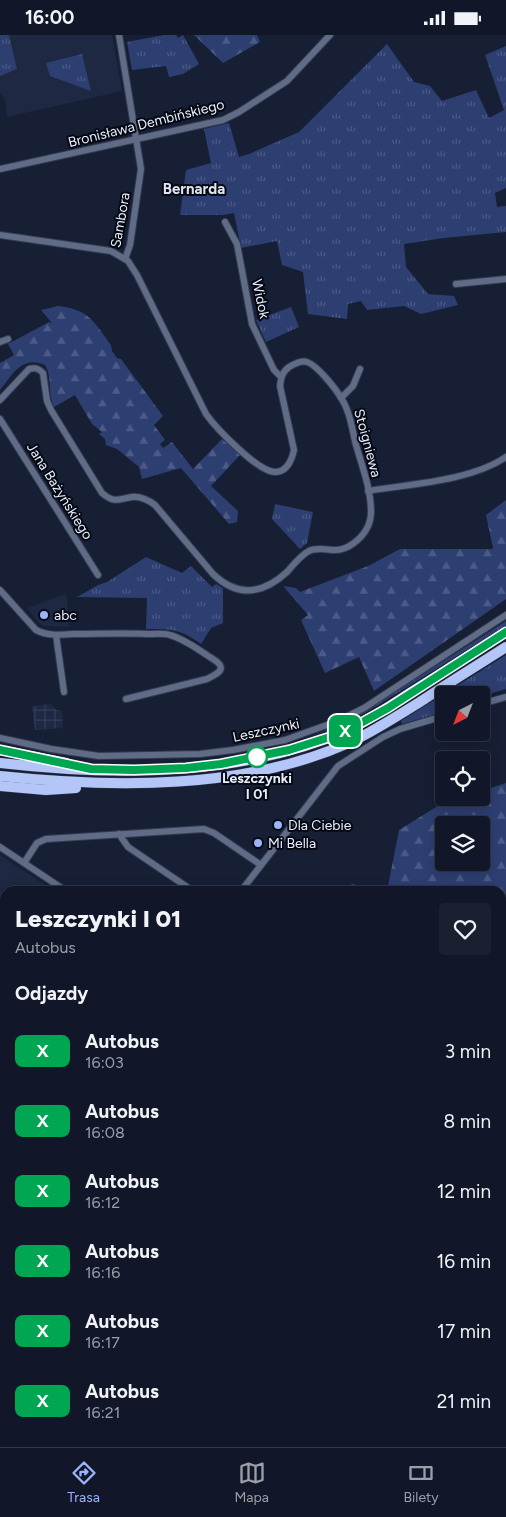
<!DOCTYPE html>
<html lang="pl">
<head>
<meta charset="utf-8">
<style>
  :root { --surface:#111728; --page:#1a2030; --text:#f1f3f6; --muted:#9c9fa8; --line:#303645; --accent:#9ab5fd }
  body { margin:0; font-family:Figtree,sans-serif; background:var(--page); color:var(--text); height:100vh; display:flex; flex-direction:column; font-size:19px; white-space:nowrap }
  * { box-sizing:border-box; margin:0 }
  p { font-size:16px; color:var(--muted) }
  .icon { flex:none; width:28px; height:28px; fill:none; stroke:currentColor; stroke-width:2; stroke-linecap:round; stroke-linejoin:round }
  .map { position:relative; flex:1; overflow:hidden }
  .panel { position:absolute; left:0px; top:851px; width:506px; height:561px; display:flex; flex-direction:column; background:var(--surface); border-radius:15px 15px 0 0; box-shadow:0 2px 12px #0003,0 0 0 1px var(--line) }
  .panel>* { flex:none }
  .badge { padding:0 10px; border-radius:8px; font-size:18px; line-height:32px }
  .needle { width:32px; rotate:222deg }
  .controls { position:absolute; left:435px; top:651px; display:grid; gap:10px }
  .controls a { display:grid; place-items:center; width:55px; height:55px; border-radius:5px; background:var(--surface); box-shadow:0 2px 12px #0003,0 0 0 1px var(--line); font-size:25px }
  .map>.badge { position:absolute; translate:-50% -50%; box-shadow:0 0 0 2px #fff }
  h2 { padding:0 15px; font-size:19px; line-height:45px }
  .round { display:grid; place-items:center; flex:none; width:52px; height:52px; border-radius:5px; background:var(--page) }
  .head { display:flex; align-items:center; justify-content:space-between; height:85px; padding:0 15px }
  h1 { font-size:24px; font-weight:800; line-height:38px }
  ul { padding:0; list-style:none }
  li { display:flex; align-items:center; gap:15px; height:70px; padding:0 15px }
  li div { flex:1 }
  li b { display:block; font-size:19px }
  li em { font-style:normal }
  li .badge { min-width:55px; font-weight:700; text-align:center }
  .status { display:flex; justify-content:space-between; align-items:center; height:35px; padding:0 25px; background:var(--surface); direction:ltr }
  .status svg { height:14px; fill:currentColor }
  .dock { display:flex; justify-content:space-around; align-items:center; height:70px; border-top:1px solid var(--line); background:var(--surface); font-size:14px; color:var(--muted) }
  .dock a { display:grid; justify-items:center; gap:2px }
  .dock .current { color:var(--accent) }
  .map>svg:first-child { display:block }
</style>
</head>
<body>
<div class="status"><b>16:00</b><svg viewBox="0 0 49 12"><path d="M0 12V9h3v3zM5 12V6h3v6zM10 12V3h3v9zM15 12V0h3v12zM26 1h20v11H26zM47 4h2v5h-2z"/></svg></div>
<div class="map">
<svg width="506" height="1412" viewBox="0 0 506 1412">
  <defs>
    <pattern id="industrial-grid" width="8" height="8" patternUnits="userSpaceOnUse" patternTransform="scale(1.25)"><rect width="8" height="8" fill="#1e2843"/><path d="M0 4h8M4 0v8" fill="none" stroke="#343d56"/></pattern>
    <pattern id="grass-tufts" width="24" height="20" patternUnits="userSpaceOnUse" patternTransform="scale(1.25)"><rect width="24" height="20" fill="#2d3e71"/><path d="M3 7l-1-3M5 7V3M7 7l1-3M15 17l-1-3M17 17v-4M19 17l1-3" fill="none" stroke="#4b5a86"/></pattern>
    <pattern id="forest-firs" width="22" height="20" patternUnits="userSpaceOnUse" patternTransform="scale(1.25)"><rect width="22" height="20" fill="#2d3e71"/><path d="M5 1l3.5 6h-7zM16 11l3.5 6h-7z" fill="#4b5a86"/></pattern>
    <pattern id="cemetery-stones" width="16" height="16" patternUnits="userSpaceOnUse" patternTransform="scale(1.25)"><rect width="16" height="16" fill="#2d3e71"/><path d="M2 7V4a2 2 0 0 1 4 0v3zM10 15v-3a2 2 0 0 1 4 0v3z" fill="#4b5a86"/></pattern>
  </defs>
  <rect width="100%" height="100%" fill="#171f35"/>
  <g fill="#1e2843">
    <polygon points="0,0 112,0 122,56 7,82 5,64 0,57"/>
    <polygon points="65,559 67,563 69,592 43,591 38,587 27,573"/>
    <polygon points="0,820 54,856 5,856 5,1037 0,1043"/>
  </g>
  <polygon fill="url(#industrial-grid)" points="51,669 56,675 62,676 63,693 35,695 32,671"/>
  <g fill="url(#grass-tufts)">
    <polygon points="0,0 9,0 17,34 0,41"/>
    <polygon points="164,0 176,0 178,3 183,0 199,29 183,39 169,42 166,31 132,35 127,7"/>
    <polygon points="387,9 414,47 430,51 442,66 476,55 489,83 504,75 485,20 506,11 506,153 495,158 497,172 506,171 506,197 444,203 404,209 406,232 428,259 454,261 458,270 421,279 404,271 367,275 361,266 348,269 347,284 308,279 303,237 282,230 277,206 241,213 234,178 223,180 180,180 186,135 211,128 204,94 229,88 239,122 249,119 299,97"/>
    <polygon points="82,19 91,56 50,41 46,28"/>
    <polygon points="291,272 299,292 266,307 256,285"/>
    <polygon points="275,469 313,477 307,508 300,514 272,484"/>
    <path d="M146,522l36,16 9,-7 21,21 4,-3 7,4v35l-12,5 -10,16c-21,-15 -29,-15 -55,-15l1,-31 -70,-1 21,-12 9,-3z"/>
    <polygon points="506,586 506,591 365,678 342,690 305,704 339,690 368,674"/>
    <polygon points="506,620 506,654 492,658 490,663 481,666 481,660 444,660 444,677 402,689 401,686"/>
  </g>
  <g fill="url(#forest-firs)" fill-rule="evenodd">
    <polygon points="194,0 257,0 260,7 223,28"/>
    <path d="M58,271c32,4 35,15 53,39l1,6 5,7 4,1 42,57 -9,9 11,15 -5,4 3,4 9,-6 21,27 29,-30 18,16 -29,31 27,25 -1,11 -8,2 -48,-56 -39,11 -3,-12 -22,-18 -11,-4 -1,-6 -6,-5 3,-2 -10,-8 -17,-29 -21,12c-7,-15 -1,-28 -9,-42 -23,-10 -32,9 -45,25v-27l14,-8 -6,-11 41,-22 3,1 -11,-13z"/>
    <polygon points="506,465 506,564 374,656 359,622 325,638 301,585 308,580 283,551 296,553 300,557 368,531 400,514 492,514 493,513 486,480"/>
    <path d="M506,748v164l-5,1v-57h-114l12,-61 42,-26 19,-6 21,-1v-6zM444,790h37v38h-37z"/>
    <polygon points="501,1069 506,1072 506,1412 163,1412 166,1408 501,1408"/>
  </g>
  <polygon fill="url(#cemetery-stones)" points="506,912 506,1072 501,1069 501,913"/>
  <polygon fill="#2d3e71" points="2,916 5,923 5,999 2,1001 0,996 0,917"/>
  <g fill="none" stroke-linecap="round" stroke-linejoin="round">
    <defs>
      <g id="minor">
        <polyline points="119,0 141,134 130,210 125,224"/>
        <polyline points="0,134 223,85 239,77 287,46 330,0"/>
        <polyline points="225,187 237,209 252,289 274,335 281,342"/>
        <path d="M0,200l111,16 17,10 9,14 69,139c10,14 52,58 69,58 12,0 17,-13 19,-22l-14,-64c1,-8 2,-14 9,-19 5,-3 12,-7 18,-5 10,3 29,27 34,36 9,13 11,31 15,47 6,21 15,44 15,67 0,6 -2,13 -5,18 -6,10 -19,20 -30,20 -9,0 -19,-3 -27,1 -8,4 -16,14 -22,21 -24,22 -49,26 -74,2l-58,-69c-7,-5 -14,-9 -23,-8 -14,2 -17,7 -30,-4l-51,-83 -4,-9 -4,-28c-4,-4 -7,-6 -14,-4l-29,31"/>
        <polyline points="456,249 506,244"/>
        <polyline points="0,307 8,304"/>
        <polyline points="341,363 353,351 360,334"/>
        <polyline points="0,384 98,540"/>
        <path d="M368,456c42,-7 103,-10 138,-34"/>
        <path d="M0,555l36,40c11,6 25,5 37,4 25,0 49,-1 74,0 7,0 16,-1 23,1 15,4 30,16 43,24 16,10 4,15 -6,20l-81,20"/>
        <polyline points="56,600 64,657"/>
        <polyline points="481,669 506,662"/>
        <polyline points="0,703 51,714 99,721 200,719 233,715 285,705 338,686 364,673 506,580"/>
        <polyline points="119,799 128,812 193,856"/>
        <polyline points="0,812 66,856"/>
        <polyline points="24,828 37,808 46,804 204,794 214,798 261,830"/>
        <polyline points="241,856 338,731 383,702 400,694 444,681"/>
        <polyline points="351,856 353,853"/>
        <polyline points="0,1126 5,1120"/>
        <polyline points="0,1400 5,1412"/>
        <polyline points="92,1412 94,1408"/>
      </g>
      <g id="trunk">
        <polyline points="0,715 66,728"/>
        <path d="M0,728c113,13 241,14 348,-33 23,-11 44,-25 65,-39 31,-19 62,-39 93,-59"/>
        <path d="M0,741c114,12 244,14 351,-34 25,-12 48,-27 72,-42 27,-18 55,-35 83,-53"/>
        <polyline points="0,751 46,755 76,753"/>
      </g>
    </defs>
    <use href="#minor" stroke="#343c51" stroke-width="8"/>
    <use href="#trunk" stroke="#343c51" stroke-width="11"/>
    <use href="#minor" stroke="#606b86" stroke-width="6"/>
    <use href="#trunk" stroke="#b3c6f7" stroke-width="10"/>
  </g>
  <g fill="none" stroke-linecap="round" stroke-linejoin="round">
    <defs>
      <polyline id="line" points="0,715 91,734 134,735 186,733 221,729 289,715 330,702 359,689 388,673 506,597"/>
    </defs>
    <use href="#line" stroke="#fff" stroke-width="11"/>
    <use href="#line" stroke="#00a651" stroke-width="8"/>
  </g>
  <g fill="#9ab5fd" stroke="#060913" stroke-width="2">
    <circle cx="44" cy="580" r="5"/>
    <circle cx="278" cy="790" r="5"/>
    <circle cx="258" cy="808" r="5"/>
  </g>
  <circle fill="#fff" stroke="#00a651" stroke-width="2.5" cx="257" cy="722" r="10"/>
  <g text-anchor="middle" stroke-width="4" stroke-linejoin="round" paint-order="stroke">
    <g font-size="14" fill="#e7eefd" stroke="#060913">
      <text transform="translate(146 88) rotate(-14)" y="5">Bronisława Dembińskiego</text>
      <text transform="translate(120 185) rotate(-80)" y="5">Sambora</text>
      <text transform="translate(261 264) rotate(78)" y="5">Widok</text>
      <text transform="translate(368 408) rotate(75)" y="5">Stoigniewa</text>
      <text transform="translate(60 456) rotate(58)" y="5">Jana Bażyńskiego</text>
      <text transform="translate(266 695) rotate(-12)" y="5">Leszczynki</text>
    </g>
    <g font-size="14" fill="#e7eefd" stroke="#060913" text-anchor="start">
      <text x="54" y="585">abc</text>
      <text x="288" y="795">Dla Ciebie</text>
      <text x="268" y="813">Mi Bella</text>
    </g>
    <g font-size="14" font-weight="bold" fill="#e7eefd" stroke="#060913">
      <text x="257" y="748">Leszczynki<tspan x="257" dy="16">I 01</tspan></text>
    </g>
    <g font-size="15" font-weight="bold" fill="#dee4f2" stroke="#060913">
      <text x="194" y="159">Bernarda</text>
    </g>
  </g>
</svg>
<div class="controls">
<a><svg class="needle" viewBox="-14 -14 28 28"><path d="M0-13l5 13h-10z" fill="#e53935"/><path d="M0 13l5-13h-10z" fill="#9c9fa8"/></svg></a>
<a><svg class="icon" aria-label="locate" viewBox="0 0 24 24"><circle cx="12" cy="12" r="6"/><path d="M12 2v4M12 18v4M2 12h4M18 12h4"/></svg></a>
<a><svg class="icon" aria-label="layers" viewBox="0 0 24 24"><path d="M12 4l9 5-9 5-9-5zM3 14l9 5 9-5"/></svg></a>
</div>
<b class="badge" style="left:345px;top:696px;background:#00a651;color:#fff">X</b>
<section class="panel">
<div class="head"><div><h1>Leszczynki I 01</h1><p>Autobus</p></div><a class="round"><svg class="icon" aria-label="heart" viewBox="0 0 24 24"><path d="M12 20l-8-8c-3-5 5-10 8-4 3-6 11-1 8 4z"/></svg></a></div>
<h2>Odjazdy</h2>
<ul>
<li><span class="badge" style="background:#00a651;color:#fff">X</span><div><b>Autobus</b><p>16:03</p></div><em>3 min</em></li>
<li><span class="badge" style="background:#00a651;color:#fff">X</span><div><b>Autobus</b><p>16:08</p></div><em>8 min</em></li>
<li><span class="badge" style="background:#00a651;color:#fff">X</span><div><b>Autobus</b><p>16:12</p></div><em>12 min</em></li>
<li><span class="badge" style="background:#00a651;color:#fff">X</span><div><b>Autobus</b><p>16:16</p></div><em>16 min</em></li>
<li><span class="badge" style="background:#00a651;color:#fff">X</span><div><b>Autobus</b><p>16:17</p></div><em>17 min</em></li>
<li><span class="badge" style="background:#00a651;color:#fff">X</span><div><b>Autobus</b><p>16:21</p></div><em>21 min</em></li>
</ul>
</section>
</div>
<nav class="dock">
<a class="current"><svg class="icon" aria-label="directions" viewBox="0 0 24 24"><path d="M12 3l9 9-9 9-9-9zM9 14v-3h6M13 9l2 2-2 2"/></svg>Trasa</a>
<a><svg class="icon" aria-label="map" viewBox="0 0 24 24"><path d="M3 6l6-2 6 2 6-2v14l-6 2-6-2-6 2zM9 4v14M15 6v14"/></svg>Mapa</a>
<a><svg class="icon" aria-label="tickets" viewBox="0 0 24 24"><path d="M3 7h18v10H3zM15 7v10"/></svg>Bilety</a>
</nav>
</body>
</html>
